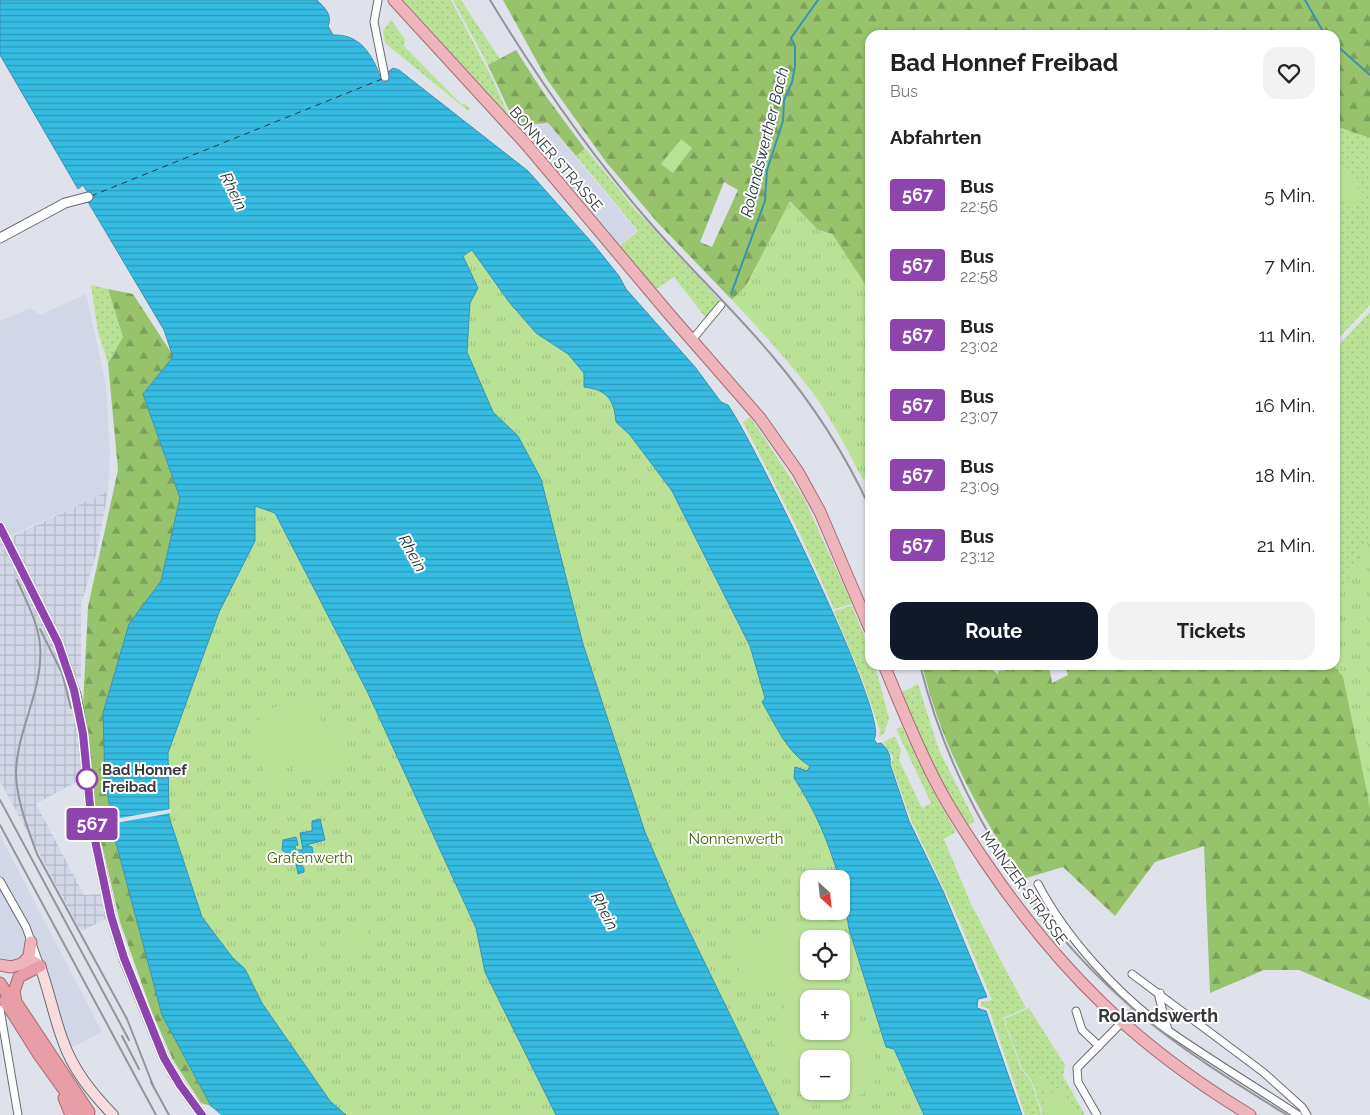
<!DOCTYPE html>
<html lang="de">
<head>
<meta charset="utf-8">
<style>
  :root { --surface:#fff; --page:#f2f2f2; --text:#222; --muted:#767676; --accent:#111827 }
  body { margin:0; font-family:Raleway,sans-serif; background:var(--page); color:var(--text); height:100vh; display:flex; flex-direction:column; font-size:19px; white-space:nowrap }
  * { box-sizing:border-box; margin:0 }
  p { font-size:16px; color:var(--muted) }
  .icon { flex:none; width:28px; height:28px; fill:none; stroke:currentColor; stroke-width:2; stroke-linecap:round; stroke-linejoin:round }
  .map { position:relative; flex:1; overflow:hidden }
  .details { position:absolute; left:865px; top:30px; width:475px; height:640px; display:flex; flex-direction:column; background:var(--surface); border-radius:15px; box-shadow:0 1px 4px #0004 }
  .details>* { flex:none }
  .badge { padding:0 10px; border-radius:4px; font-size:18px; line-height:32px }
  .needle { width:32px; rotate:153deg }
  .controls { position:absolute; left:800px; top:870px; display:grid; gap:10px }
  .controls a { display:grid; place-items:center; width:50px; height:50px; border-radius:10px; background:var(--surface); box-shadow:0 1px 4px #0004; font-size:25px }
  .map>.badge { position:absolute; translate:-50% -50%; box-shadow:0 0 0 2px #fff }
  h2 { padding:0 25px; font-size:19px; line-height:45px }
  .round { display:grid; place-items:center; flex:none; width:52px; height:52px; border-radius:15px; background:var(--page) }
  .head { display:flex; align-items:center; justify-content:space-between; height:85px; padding:0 25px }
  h1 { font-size:24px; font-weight:700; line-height:38px }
  .button { display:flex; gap:10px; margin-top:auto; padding:10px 25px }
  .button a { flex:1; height:58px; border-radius:15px; background:var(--accent); color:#fff; font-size:20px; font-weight:700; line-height:58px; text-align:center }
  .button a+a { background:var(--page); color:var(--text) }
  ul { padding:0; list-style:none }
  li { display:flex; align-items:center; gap:15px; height:70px; padding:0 25px }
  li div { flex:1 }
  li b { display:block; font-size:19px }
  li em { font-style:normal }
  li .badge { min-width:55px; font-weight:700; text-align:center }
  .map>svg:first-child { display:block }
</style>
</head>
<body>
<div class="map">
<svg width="1370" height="1115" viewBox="0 0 1370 1115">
  <defs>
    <pattern id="industrial-grid" width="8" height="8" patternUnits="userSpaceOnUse" patternTransform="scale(1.25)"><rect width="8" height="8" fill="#d1d7e6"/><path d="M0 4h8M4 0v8" fill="none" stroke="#b4b9c6"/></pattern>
    <pattern id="grass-dots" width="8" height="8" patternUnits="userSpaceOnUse" patternTransform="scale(1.25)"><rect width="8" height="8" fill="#bae297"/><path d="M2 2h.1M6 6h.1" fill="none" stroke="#a0c383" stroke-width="1.8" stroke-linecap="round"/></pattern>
    <pattern id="forest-firs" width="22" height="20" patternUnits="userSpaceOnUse" patternTransform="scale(1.25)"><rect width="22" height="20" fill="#97c36d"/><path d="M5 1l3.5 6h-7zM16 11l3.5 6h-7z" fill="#7c9f5b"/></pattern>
    <pattern id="park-tufts" width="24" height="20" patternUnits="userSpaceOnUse" patternTransform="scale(1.25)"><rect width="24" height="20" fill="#bae297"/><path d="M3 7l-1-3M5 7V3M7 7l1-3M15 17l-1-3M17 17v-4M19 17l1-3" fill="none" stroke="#a0c383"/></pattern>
    <pattern id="water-rules" width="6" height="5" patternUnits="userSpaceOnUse" patternTransform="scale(1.25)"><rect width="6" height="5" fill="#36bce3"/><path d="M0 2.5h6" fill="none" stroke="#2e9ab9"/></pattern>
  </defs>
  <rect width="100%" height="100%" fill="#dfe2ea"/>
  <g fill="#d1d7e6">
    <polygon points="548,124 637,231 616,247 516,131 526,126"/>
    <polygon points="86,294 106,385 110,455 108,491 10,536 0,517 0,321 30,308 40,315"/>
    <polygon points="0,835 102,1032 71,1048 47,969 36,943 15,961 0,957"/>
  </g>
  <polygon fill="url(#industrial-grid)" points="108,491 96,555 81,605 81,677 69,684 76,716 83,778 36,804 84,895 102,894 108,918 81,931 0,781 0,536 3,541"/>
  <g fill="url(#grass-dots)">
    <polygon points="403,0 451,0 492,78 509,116"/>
    <polygon points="453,0 461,0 500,59 488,65"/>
    <polygon points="391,20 405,39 404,46 461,104 465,104 470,109 468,111 385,43 383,30"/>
    <polygon points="1341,128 1370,138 1370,305 1335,342 1335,134"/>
    <polygon points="586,149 633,207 720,301 706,318 674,277 655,290 618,247 638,231 576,156"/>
    <polygon points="91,285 108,289 123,337 108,363 98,332"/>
    <polygon points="1370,312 1370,699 1335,647 1335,349"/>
    <polygon points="750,417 804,498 852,604 834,609 799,532 743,422"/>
    <polygon points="852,606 870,650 870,665 875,665 889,718 884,734 879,737 880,731 864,684 834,611"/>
    <polygon points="918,684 939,750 975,821 966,827 940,786 900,693"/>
    <polygon points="902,727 932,789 956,832 944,839 971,904 1026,1008 1003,1018 1021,1069 1031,1081 1042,1115 1025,1115 989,1009 981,1006 981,1002 992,1000 958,918 911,820 891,764 893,757 883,742 895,736 901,750 899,760 922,808 931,803 896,729"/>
    <polygon points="1029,1008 1065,1065 1063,1076 1085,1115 1043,1115 1032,1081 1022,1069 1004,1019"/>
  </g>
  <g fill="url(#forest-firs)" fill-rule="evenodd">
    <path d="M503,0h867v138l-29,-10 -6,6v-99h-465v257l-38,-58 -14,-4 -28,-28 -44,84 -14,14 -74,-77 -52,-61 -60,-84zM724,182l14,8 -26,57 -12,-5z"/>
    <polygon points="516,50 543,92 585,149 576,156 548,123 526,125 513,119 488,65"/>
    <polygon points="108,289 133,294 174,357 143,394 180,498 161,581 129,624 105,780 116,843 162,1015 211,1106 201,1103 173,1060 151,1010 120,922 97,823 83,706 88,607 118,470 108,363 123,337"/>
    <path d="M922,665h74l-3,5 5,4v-3l8,-1 3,-4 -2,-1h6l-5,4 2,2 2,-4 10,-2h27l3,18 16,-8 -3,-10h270l28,17 7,102v216l-71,-30h-35l-54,23 -6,-147 -49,16 -40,54 -52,-49 -40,12c-46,-70 -81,-132 -101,-214z"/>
  </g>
  <g fill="url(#park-tufts)" fill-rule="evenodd">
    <path d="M790,201l28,29 14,4 38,58v179l-7,9c-15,-29 -31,-60 -50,-87 -25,-33 -53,-63 -81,-93l14,-14z"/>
    <path d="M472,250l37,52 27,31 32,21 16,19v14c23,3 30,12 32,35l14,13 42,56 78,155 15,52 -2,5 22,38 25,25 -3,5 -13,7c21,32 35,64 45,101h-30v32h32v-22l8,40 37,118 8,1 30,67h-145l-102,-209 -32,-74 -62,-188 -42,-165 -23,-43 -25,-24 -26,-60 3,-50 8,-14 -16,-33zM809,939h32v32h-32zM809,999h32v32h-32zM809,1059h32v32h-32z"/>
    <polygon points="254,506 275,513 367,691 476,928 485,972 556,1115 346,1115 330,1101 262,1002 245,969 232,957 202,917 169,817 168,753 219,612 255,541"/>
    <polygon points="1370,534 1370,807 1343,677 1333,665 1335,607"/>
  </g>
  <g fill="#bae297" fill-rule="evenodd">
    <polygon points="681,139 692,148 673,173 661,164"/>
    <polygon points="1337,163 1364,195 1349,208 1335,191 1335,165"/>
    <polygon points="315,697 324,732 340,729 349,765 296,779 287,743 277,745 286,782 268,787 251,723 261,720 259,711"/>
    <path d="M818,917l8,22h-17v32h31l42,106 -9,4 3,7 -52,21 -15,-18h32v-32h-32v32l-24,-29 -21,-34 18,-7 5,-6 -9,-29 -29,9 -19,-50zM809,999h32v32h-32v-11l-8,2 -5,-15 -5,2 18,-7z"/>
    <polygon points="362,923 370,935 347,951 339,939"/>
    <polygon points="307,941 320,941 319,967 307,967"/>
    <polygon points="1041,1072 1049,1088 1040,1092 1032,1076"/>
    <polygon points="1062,1088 1076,1115 1050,1115 1042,1098"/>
    <polygon points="507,1096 508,1112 500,1114 495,1098"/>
  </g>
  <g fill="url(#water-rules)" stroke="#3694b1">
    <path d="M0,0h317c7,7 16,15 11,26l5,9c28,-1 39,20 48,43l8,-2 -1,-4 5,-4 6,2 129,101 67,75 24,30 7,13 69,78 26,35 7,3c23,32 164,315 146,334l3,5 4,-1c7,6 10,12 9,21l19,57 34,70 44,106 -9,2 -1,9 9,3 36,104h-98l-30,-66 -8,-2 -37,-118 -8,-50h-2c-10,-37 -24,-69 -45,-101l1,-11 12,4 3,-5c-23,-13 -35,-42 -48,-64l3,-4 -15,-52 -78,-155 -42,-56 -14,-13c-2,-23 -9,-32 -32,-35v-14l-16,-19 -32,-21 -27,-31 -37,-52 -9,6 15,32 -8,15 -3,49 26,60 25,24 23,43 42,165 62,188 32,74 102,209h-223l-71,-143 -9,-44 -109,-237 -92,-178 -20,-7v35l-36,71 -51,141 1,64 33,100 30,40 13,12 17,34 68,98 16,14h-124l-11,-9 -49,-91 -46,-172 -11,-63 -2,-67 26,-89 32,-43 19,-83 -37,-104 30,-37 -9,-27 -76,-128v-9l-5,-8 -5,4 -78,-134z"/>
    <polygon points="320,819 325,840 306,845 312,847 314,857 300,863 304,868 304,872 298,874 295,858 282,850 283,840 296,837 298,845 295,846 296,850 303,850 300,833 312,831 312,821"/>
  </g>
  <polygon fill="#dfe2ea" points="171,809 171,813 110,824 109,820"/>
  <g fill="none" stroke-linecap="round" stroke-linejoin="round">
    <g stroke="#3694b1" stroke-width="2">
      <polyline points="1305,0 1325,35"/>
      <polyline points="1335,44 1370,75"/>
      <polyline points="731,294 765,201 767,170 783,121 784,100 792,82 795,66 795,46 791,38 818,0"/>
    </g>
    <polyline stroke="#21373e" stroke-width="1" stroke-dasharray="6 5" stroke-linecap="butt" points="91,196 382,79"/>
    <polyline stroke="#bdc0c7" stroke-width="7" stroke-dasharray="7 3.5" stroke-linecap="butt" points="1129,1015 1136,1007"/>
    <defs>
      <g id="minor">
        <polyline points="378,0 374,22 385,77"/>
        <polyline points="692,340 721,305"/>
        <polyline points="0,881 26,927 40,966"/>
        <path d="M1038,884c27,52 80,111 128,145 43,30 88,57 132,86"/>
        <polyline points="1132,974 1263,1072 1302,1107 1307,1115"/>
        <polyline points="1160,993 1159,997 1168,1030"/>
        <polyline points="0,1009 18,1115"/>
        <polyline points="1076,1011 1082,1030 1099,1046"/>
        <polyline points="1097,1115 1078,1082 1077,1068 1129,1015"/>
      </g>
      <g id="tertiary">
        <polyline points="0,238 65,203 88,197"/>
        <polyline points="0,527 58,643 76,695 83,734 92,825 111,916 124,959 164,1058 180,1085 202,1115"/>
      </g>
      <path id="secondary" d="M40,966c9,25 14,51 23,75 10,29 29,52 50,74"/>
      <g id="primary">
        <polyline points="394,0 526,144 670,315 760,418 798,472 820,512 870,629"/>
        <path d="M884,665c17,41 33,82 54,121 14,27 31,52 48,77 74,109 151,184 264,252"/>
        <polyline points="22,964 29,956 31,942"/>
        <polyline points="0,965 11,967 32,961 40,966"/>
      </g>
      <g id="trunk">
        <polyline points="40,966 19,977 14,991 16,1002 89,1112"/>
        <polyline points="0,983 14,1005"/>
        <polyline points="5,1001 39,1055 82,1115"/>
        <polyline points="64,1098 71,1115"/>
      </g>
    </defs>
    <use href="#minor" stroke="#686a71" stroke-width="9"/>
    <use href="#tertiary" stroke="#686a71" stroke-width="11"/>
    <use href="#secondary" stroke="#686a71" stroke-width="12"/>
    <use href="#primary" stroke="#a76b72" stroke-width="13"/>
    <use href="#trunk" stroke="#a76b72" stroke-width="13"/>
    <use href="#minor" stroke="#fff" stroke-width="7"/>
    <use href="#tertiary" stroke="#fff" stroke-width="9"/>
    <use href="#secondary" stroke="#f7dbdd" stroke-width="10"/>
    <use href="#primary" stroke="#eeb6bc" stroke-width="11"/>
    <use href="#trunk" stroke="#e89ea6" stroke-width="11"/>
    <g stroke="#93959b" stroke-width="2">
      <path d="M490,0c48,79 100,154 161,224 40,46 85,88 123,134 39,46 71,96 96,150"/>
      <path d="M17,580c9,21 21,42 23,65 4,44 -23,84 -24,127 0,27 12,57 21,82l90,165 27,69"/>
      <polyline points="40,629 62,673 71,708"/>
      <path d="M920,665c34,136 115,263 223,352 45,37 94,67 144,98"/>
      <polyline points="0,800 129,1040"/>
      <polyline points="0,825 156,1115"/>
      <polyline points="122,1036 139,1069"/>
      <polyline points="151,1082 169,1115"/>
    </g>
  </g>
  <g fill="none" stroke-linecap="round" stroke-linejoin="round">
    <defs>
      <polyline id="line" points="0,527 58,643 74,690 83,734 92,826 111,916 124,958 164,1058 180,1085 202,1115"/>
    </defs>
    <use href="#line" stroke="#fff" stroke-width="11"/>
    <use href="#line" stroke="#8e44ad" stroke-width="8"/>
  </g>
  <circle fill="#fff" stroke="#8e44ad" stroke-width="2.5" cx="87" cy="779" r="10"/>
  <g text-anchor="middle" stroke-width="4" stroke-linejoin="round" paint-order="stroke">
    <g font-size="15" fill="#37383b" stroke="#fff">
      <text transform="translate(556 159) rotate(49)" y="5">BONNER STRASSE</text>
      <text transform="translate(1024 888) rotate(54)" y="5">MAINZER STRASSE</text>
    </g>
    <g font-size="15" font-weight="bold" fill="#37383b" stroke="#fff" text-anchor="start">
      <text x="102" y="775">Bad Honnef<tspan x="102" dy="17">Freibad</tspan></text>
    </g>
    <g font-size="15" fill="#3d6302" stroke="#fff">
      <text x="736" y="844">Nonnenwerth</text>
      <text x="310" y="863">Grafenwerth</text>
    </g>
    <g font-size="16" font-style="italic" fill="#21373e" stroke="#fff">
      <text transform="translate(764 142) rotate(-76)" y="6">Rolandswerther Bach</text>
      <text transform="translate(234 191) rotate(64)" y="6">Rhein</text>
      <text transform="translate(413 553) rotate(61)" y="6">Rhein</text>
      <text transform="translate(605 911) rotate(63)" y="6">Rhein</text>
    </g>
    <g font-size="18" font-weight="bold" fill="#37383b" stroke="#fff">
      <text x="1158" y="1022">Rolandswerth</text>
    </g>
  </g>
</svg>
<div class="controls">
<a><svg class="needle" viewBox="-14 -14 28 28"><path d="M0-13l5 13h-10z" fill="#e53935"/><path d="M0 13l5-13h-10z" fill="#767676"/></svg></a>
<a><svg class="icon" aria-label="locate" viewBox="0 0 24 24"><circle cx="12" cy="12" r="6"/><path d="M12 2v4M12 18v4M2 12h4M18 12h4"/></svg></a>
<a>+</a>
<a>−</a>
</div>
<b class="badge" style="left:92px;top:824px;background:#8e44ad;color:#fff">567</b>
<section class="details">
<div class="head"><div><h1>Bad Honnef Freibad</h1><p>Bus</p></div><a class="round"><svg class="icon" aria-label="heart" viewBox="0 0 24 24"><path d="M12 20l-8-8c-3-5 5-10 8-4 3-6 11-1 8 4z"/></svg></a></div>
<h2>Abfahrten</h2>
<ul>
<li><span class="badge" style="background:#8e44ad;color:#fff">567</span><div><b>Bus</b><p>22:56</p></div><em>5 Min.</em></li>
<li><span class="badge" style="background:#8e44ad;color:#fff">567</span><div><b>Bus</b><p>22:58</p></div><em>7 Min.</em></li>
<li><span class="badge" style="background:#8e44ad;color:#fff">567</span><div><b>Bus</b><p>23:02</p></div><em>11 Min.</em></li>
<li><span class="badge" style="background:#8e44ad;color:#fff">567</span><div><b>Bus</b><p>23:07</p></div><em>16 Min.</em></li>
<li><span class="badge" style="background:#8e44ad;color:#fff">567</span><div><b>Bus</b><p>23:09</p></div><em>18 Min.</em></li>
<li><span class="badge" style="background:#8e44ad;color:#fff">567</span><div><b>Bus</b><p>23:12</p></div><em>21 Min.</em></li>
</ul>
<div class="button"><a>Route</a><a>Tickets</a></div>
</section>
</div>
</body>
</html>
